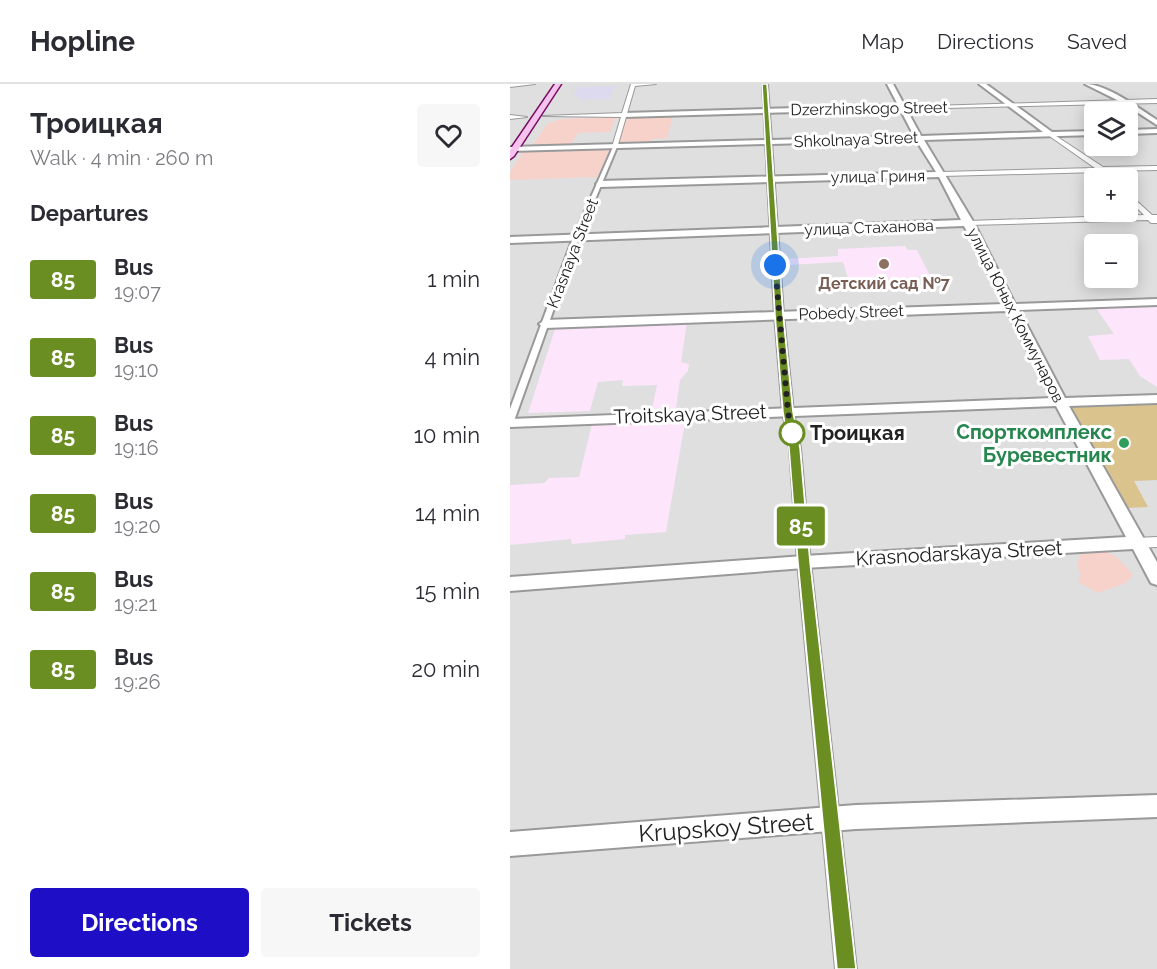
<!DOCTYPE html>
<html lang="en">
<head>
<meta charset="utf-8">
<style>
  :root { --surface:#fff; --page:#f7f7f7; --text:#2b2b33; --muted:#7c7c81; --line:#e1e1e2; --accent:#1e0ec6 }
  body { margin:0; font-family:Raleway,sans-serif; background:var(--page); color:var(--text); height:100vh; display:flex; flex-direction:column; font-size:22px; white-space:nowrap }
  * { box-sizing:border-box; margin:0 }
  p { font-size:20px; color:var(--muted) }
  .icon { flex:none; width:33px; height:33px; fill:none; stroke:currentColor; stroke-width:2; stroke-linecap:round; stroke-linejoin:round }
  .map { position:relative; flex:1; overflow:hidden }
  .side { display:flex; flex-direction:column; background:var(--surface); width:510px }
  .side>* { flex:none }
  .badge { padding:0 12px; border-radius:4px; font-size:21px; line-height:39px }
  .tools { position:absolute; left:574px; top:18px; display:grid; gap:12px }
  .tools a { display:grid; place-items:center; width:54px; height:54px; border-radius:6px; background:var(--surface); box-shadow:0 3px 15px #0003; font-size:30px }
  .you { position:absolute; width:30px; height:30px; margin:-15px; border:4px solid #fff; border-radius:50%; background:#1a73e8; box-shadow:0 0 0 9px #1a73e833 }
  .map>.badge { position:absolute; translate:-50% -50%; box-shadow:0 0 0 3px #fff }
  h2 { padding:0 30px; font-size:22px; line-height:54px }
  .round { display:grid; place-items:center; flex:none; width:63px; height:63px; border-radius:6px; background:var(--page) }
  .headline { display:flex; align-items:center; justify-content:space-between; height:102px; padding:0 30px }
  h1 { font-size:28px; font-weight:700; line-height:45px }
  .button { display:flex; gap:12px; margin-top:auto; padding:12px 30px }
  .button a { flex:1; height:69px; border-radius:6px; background:var(--accent); color:#fff; font-size:24px; font-weight:700; line-height:69px; text-align:center }
  .button a+a { background:var(--page); color:var(--text) }
  ul { padding:0; list-style:none }
  li { display:flex; align-items:center; gap:18px; height:78px; padding:0 30px }
  li div { flex:1 }
  li b { display:block; font-size:22px }
  li em { font-style:normal }
  li .badge { min-width:66px; font-weight:700; text-align:center }
  header { display:flex; align-items:center; gap:36px; box-sizing:border-box; height:84px; padding:0 30px; background:var(--surface); border-bottom:2px solid var(--line) }
  header strong { font-size:28px }
  nav { display:flex; gap:33px; margin-inline-start:auto; font-size:21px }
  main { display:flex; flex:1; min-height:0 }
  .map>svg:first-child { display:block }
</style>
</head>
<body>
<header>
<strong>Hopline</strong>
<nav><a>Map</a><a>Directions</a><a>Saved</a></nav>
</header>
<main>
<section class="side">
<div class="headline"><div><h1>Троицкая</h1><p>Walk · 4 min · 260 m</p></div><a class="round"><svg class="icon" aria-label="heart" viewBox="0 0 24 24"><path d="M12 20l-8-8c-3-5 5-10 8-4 3-6 11-1 8 4z"/></svg></a></div>
<h2>Departures</h2>
<ul>
<li><span class="badge" style="background:#6b8e23;color:#fff">85</span><div><b>Bus</b><p>19:07</p></div><em>1 min</em></li>
<li><span class="badge" style="background:#6b8e23;color:#fff">85</span><div><b>Bus</b><p>19:10</p></div><em>4 min</em></li>
<li><span class="badge" style="background:#6b8e23;color:#fff">85</span><div><b>Bus</b><p>19:16</p></div><em>10 min</em></li>
<li><span class="badge" style="background:#6b8e23;color:#fff">85</span><div><b>Bus</b><p>19:20</p></div><em>14 min</em></li>
<li><span class="badge" style="background:#6b8e23;color:#fff">85</span><div><b>Bus</b><p>19:21</p></div><em>15 min</em></li>
<li><span class="badge" style="background:#6b8e23;color:#fff">85</span><div><b>Bus</b><p>19:26</p></div><em>20 min</em></li>
</ul>
<div class="button"><a>Directions</a><a>Tickets</a></div>
</section>
<div class="map">
<svg width="647" height="885" viewBox="0 0 647 885">
  <rect width="100%" height="100%" fill="#efe9f1"/>
  <path fill="#dfdfe0" fill-rule="evenodd" d="M0,0h647v885h-647zM585,28h33v34h-33zM585,94h33v34h-33zM585,160h33v34h-33z"/>
  <polygon fill="#dddaf0" points="105,2 99,15 70,16 71,13 63,13 68,3"/>
  <g fill="#fde6fb">
    <polygon points="395,162 398,166 407,166 420,192 339,197 333,178 277,181 276,175 328,172 328,165"/>
    <polygon points="647,223 647,303 630,292 619,275 590,276 578,252 604,250 586,224"/>
    <polygon points="177,238 171,278 179,280 178,287 170,296 166,324 142,325 147,301 112,302 113,296 88,298 80,327 18,329 45,245"/>
    <polygon points="175,338 156,448 115,451 115,455 62,460 61,455 0,461 0,401 34,399 39,394 69,393 82,340"/>
  </g>
  <g fill="#f7d2cb">
    <polygon points="163,32 157,54 142,55 140,60 107,61 117,34"/>
    <polygon points="106,33 100,48 68,49 61,60 23,61 37,40 51,35"/>
    <polygon points="100,65 87,93 0,96 0,88 14,67"/>
    <path d="M585,465c19,3 26,11 38,26l-7,8 -28,10 -20,-11 3,-6c-5,-10 -4,-16 2,-25z"/>
  </g>
  <polygon fill="#dac38d" points="647,320 647,396 624,397 638,423 616,424 560,323"/>
  <g fill="none" stroke-linecap="round" stroke-linejoin="round">
    <defs>
      <polygon id="pedestrian" points="105,62 107,63 69,154 4,337 0,340 0,325 63,154 103,63"/>
      <g id="minor">
        <polygon points="0,0 25,0 0,3"/>
        <polygon points="121,0 146,0 125,2 107,64 102,63 111,33 33,32 112,29"/>
        <polygon points="252,0 258,0 274,231 284,328 291,364 301,478 347,885 325,885 287,478 279,364 272,328 264,231"/>
        <polygon points="647,15 647,19 394,25 391,23"/>
        <polygon points="0,31 17,33 0,35"/>
        <polygon points="540,48 593,83 647,82 647,86 598,87 604,94 598,94 590,88 432,92 429,90 432,88 585,84 538,51"/>
        <polygon points="618,109 642,131 647,131 647,139 641,139 638,136 459,141 455,139 459,137 634,131 618,115"/>
        <polygon points="647,453 647,463 626,464 619,459 626,454"/>
      </g>
      <g id="tertiary">
        <polygon points="377,0 383,0 411,52 533,48 469,0 476,0 542,48 585,47 585,51 414,56 464,139 505,220 647,215 647,221 509,226 555,314 647,311 647,319 559,322 647,478 647,501 641,499 623,465 294,484 0,507 0,493 294,472 616,453 546,322 0,343 0,335 542,314 497,227 35,244 29,240 35,236 494,220 454,142 0,159 0,153 451,136 429,93 90,103 86,100 90,97 426,88 406,56 0,67 0,63 404,52 390,25 114,33 111,31 114,29 388,21"/>
        <path d="M575,0c22,0 53,24 72,36v5l-34,-22z"/>
        <polygon points="647,45 647,49 618,50 618,46"/>
        <polygon points="647,711 647,733 346,745 0,772 0,748 346,721"/>
      </g>
      <polygon id="secondary" points="45,0 51,0 4,72 0,75 0,66"/>
    </defs>
    <use href="#pedestrian" stroke="#999" stroke-width="4"/>
    <use href="#minor" stroke="#999" stroke-width="2"/>
    <use href="#tertiary" stroke="#999" stroke-width="4"/>
    <use href="#secondary" stroke="#750d61" stroke-width="3"/>
    <use href="#pedestrian" fill="#fff" fill-rule="evenodd"/>
    <use href="#minor" fill="#fff" fill-rule="evenodd"/>
    <use href="#tertiary" fill="#fff" fill-rule="evenodd"/>
    <use href="#secondary" fill="#f6c3ef" fill-rule="evenodd"/>
  </g>
  <polygon fill="#6b8e23" stroke="#fff" stroke-width="1.5" points="252,0 257,0 273,231 283,328 290,364 300,478 346,885 327,885 288,478 279,364 273,328 265,231"/>
  <g fill="none" stroke-linecap="round" stroke-linejoin="round">
    <polyline stroke="#222" stroke-width="6" stroke-dasharray="0 10.8" points="265,181 278,328 282,349"/>
  </g>
  <circle fill="#8d6e63" stroke="#fff" stroke-width="2" cx="374" cy="180" r="6"/>
  <circle fill="#fff" stroke="#6b8e23" stroke-width="3" cx="282" cy="349" r="12"/>
  <circle fill="#2e9e5b" stroke="#fff" stroke-width="2" cx="614" cy="359" r="6"/>
  <g text-anchor="middle" stroke-width="6" stroke-linejoin="round" paint-order="stroke">
    <g font-size="16" fill="#222" stroke="#fff">
      <text transform="translate(359 24) rotate(-1)" y="6">Dzerzhinskogo Street</text>
      <text transform="translate(346 55) rotate(-2)" y="6">Shkolnaya Street</text>
      <text transform="translate(368 92) rotate(-1)" y="6">улица Гриня</text>
      <text transform="translate(359 143) rotate(-2)" y="6">улица Стаханова</text>
      <text transform="translate(62 169) rotate(-69)" y="6">Krasnaya Street</text>
      <text transform="translate(341 228) rotate(-2)" y="6">Pobedy Street</text>
      <text transform="translate(506 231) rotate(63)" y="6">улица Юных Коммунаров</text>
    </g>
    <g font-size="16" font-weight="bold" fill="#785e54" stroke="#fff">
      <text x="374" y="205">Детский сад №7</text>
    </g>
    <g font-size="20" fill="#222" stroke="#fff">
      <text transform="translate(180 330) rotate(-2)" y="7">Troitskaya Street</text>
      <text transform="translate(449 469) rotate(-3)" y="7">Krasnodarskaya Street</text>
    </g>
    <g font-size="20" font-weight="bold" fill="#27864d" stroke="#fff" text-anchor="end">
      <text x="602" y="355">Cпорткомплекс<tspan x="602" dy="23">Буревестник</tspan></text>
    </g>
    <g font-size="20" font-weight="bold" fill="#222" stroke="#fff" text-anchor="start">
      <text x="300" y="356">Троицкая</text>
    </g>
    <g font-size="24" fill="#222" stroke="#fff">
      <text transform="translate(216 744) rotate(-4)" y="8">Krupskoy Street</text>
    </g>
  </g>
</svg>
<div class="tools">
<a><svg class="icon" aria-label="layers" viewBox="0 0 24 24"><path d="M12 4l9 5-9 5-9-5zM3 14l9 5 9-5"/></svg></a>
<a>+</a>
<a>−</a>
</div>
<div class="you" style="left:265px;top:181px"></div>
<b class="badge" style="left:291px;top:442px;background:#6b8e23;color:#fff">85</b>
</div>
</main>
</body>
</html>
